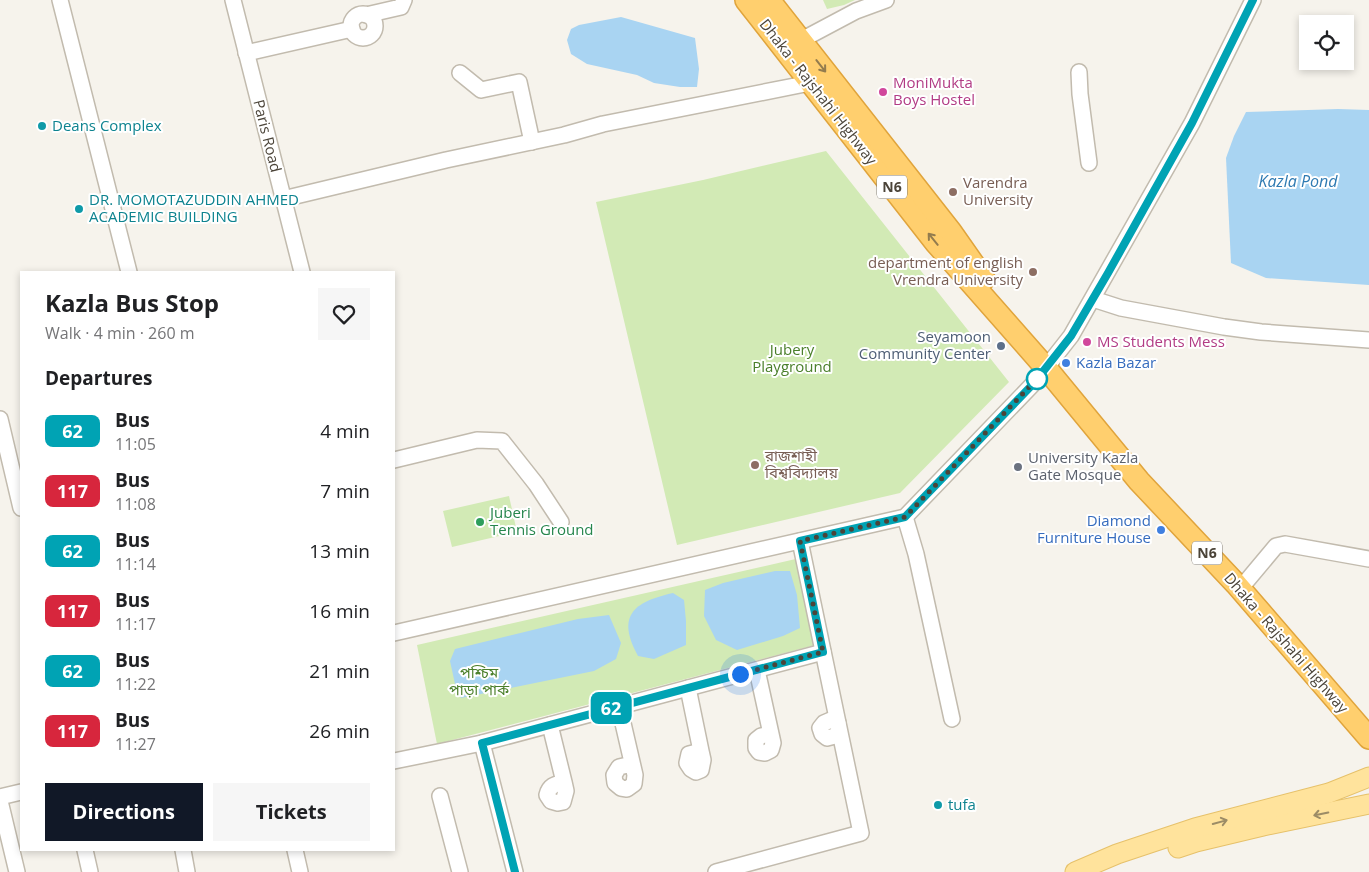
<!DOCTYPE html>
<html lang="en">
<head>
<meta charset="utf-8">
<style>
  :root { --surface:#fff; --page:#f6f6f6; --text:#202124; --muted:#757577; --accent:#111827 }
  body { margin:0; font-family:"Open Sans","Noto Sans Bengali",sans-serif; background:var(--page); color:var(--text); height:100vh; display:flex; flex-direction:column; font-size:19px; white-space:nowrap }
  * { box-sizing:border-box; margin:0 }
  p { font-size:16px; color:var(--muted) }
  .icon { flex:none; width:28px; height:28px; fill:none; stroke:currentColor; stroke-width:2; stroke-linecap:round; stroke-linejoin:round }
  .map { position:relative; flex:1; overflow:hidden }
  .sheet { position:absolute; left:20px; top:271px; width:375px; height:580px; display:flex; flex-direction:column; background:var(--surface); border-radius:0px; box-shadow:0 2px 8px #0003 }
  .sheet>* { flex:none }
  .badge { padding:0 10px; border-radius:8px; font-size:18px; line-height:32px }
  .buttons { position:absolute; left:1299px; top:15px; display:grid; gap:10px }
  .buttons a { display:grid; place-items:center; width:55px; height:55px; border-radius:0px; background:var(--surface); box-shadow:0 2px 8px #0003; font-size:25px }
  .you { position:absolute; width:25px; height:25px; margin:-12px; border:4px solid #fff; border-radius:50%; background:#1a73e8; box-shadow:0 0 0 8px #1a73e833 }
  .map>.badge { position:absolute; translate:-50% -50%; box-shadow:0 0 0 2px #fff }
  h2 { padding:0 25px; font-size:19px; line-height:45px }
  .round { display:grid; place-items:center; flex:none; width:52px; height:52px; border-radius:0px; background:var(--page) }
  .overview { display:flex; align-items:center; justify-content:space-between; height:85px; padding:0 25px }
  h1 { font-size:24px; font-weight:700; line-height:38px }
  .primary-button { display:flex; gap:10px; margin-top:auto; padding:10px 25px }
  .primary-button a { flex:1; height:58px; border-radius:0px; background:var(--accent); color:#fff; font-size:20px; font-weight:700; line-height:58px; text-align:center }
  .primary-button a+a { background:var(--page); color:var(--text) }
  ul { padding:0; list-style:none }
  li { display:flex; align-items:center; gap:15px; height:60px; padding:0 25px }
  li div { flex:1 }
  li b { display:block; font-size:19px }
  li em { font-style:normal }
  li .badge { min-width:55px; font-weight:700; text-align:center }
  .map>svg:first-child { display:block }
</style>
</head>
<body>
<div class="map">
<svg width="1369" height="872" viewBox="0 0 1369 872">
  <rect width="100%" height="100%" fill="#f6f3ec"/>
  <g fill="#d2eab5">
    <polygon points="823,0 855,0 844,5 827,9"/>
    <polygon points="826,151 1009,382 900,493 677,545 596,202 703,180"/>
    <polygon points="509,496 517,532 452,547 443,511"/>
    <polygon points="800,558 819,644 437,744 417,645"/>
  </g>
  <g fill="#a9d4f2">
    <polygon points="621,17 695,38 699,69 697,87 680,87 654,83 637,75 587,64 571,54 567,40 571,29 579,25"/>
    <polygon points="1338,109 1369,110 1369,285 1266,278 1231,263 1226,158 1234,136 1246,112"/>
    <polygon points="775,571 790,571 797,595 800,628 783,636 737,650 716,640 704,616 705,590 723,583"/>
    <path d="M673,593l11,7 2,21v24l-32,14 -16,-3c-22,-40 -5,-54 35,-63z"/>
    <polygon points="609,615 621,643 616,659 594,671 461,698 455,684 450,661 455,649 578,619"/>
  </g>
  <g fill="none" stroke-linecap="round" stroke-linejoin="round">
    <defs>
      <g id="minor">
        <polyline points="60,0 129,272"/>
        <polyline points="233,0 302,272"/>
        <circle cx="363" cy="26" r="12"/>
        <polyline points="366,15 401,7 404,0"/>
        <polyline points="792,45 856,11 886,0"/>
        <polyline points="246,53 352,29"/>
        <polyline points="1079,72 1080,94 1089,163"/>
        <polyline points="460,73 481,90 519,82 532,142"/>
        <polyline points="283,199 446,160 564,135 603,124 810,83"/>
        <polyline points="1093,299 1121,308 1224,327 1261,332 1369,340"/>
        <polyline points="0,419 21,508"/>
        <polyline points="394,460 477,440 502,441 536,484 561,522"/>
        <polyline points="905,517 916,554 952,719"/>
        <polyline points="1240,589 1276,546 1285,544 1369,559"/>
        <polyline points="394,633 905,517 1034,383 1071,336 1192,123 1253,0"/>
        <polyline points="757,670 773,743 771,750 765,753 759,752 756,748 756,740 761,736 770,734"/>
        <polyline points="688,688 701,751 703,760 701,770 696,772 691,769 687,763 689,754 701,751"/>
        <polyline points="619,706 635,775 634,784 627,789 621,788 615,783 614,775 619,767 632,764"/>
        <polyline points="838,723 831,720 824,723 820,728 822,734 827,738 835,736 839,731"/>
        <path d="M550,725l14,57 2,9 -3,11 -5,1 -7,-2 -4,-6c2,-9 8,-11 17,-13"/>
        <polyline points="394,761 482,743"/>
        <polyline points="440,796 460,872"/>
        <polyline points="0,797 21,792"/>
        <polyline points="0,801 17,872"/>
        <polyline points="85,850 90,872"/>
        <polyline points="183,850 187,872"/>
        <polyline points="295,850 300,872"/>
        <polyline points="515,872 482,743 823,652"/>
        <polyline points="716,872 861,833 800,541"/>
      </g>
      <g id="major">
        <polyline points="1178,848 1196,842 1263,826 1369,804"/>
        <polyline points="1075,872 1117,854 1195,828 1329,793 1369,777"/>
      </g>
      <g id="highway">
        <polyline points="746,0 936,243 1046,368 1139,481 1236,584 1369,738"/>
        <polyline points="769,0 951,232 984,279"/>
      </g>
    </defs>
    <use href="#minor" stroke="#c2bbae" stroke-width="18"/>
    <use href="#major" stroke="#e6c16a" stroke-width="21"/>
    <use href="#highway" stroke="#e0a43c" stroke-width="24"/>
    <use href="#minor" stroke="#fff" stroke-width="15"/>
    <use href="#major" stroke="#ffe39c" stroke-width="19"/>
    <use href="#highway" stroke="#ffcf6e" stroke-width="21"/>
  </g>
  <defs><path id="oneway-shaft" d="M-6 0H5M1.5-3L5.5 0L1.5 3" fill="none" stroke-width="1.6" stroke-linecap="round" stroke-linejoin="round" transform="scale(1.25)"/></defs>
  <g stroke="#937c4e">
    <use href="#oneway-shaft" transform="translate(821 66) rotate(52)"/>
    <use href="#oneway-shaft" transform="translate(933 239) rotate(-129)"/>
  </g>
  <g stroke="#9c8c66">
    <use href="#oneway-shaft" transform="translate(1321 814) rotate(168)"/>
    <use href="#oneway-shaft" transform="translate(1220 822) rotate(-15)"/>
  </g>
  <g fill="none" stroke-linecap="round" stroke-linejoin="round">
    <defs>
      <polyline id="line" points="515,872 482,743 823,652 800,541 905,517 1034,383 1071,336 1108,273 1192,123 1253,0"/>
    </defs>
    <use href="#line" stroke="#fff" stroke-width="11"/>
    <use href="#line" stroke="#00a3b4" stroke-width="8"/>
    <polyline stroke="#4b4439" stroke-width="5" stroke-dasharray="0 9" points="740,674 823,652 800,541 905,517 1037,379"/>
  </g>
  <g fill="#d1479c" stroke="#fff" stroke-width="2">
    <circle cx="883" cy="92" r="5"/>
    <circle cx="1087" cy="342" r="5"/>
  </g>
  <g fill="#0f9aa8" stroke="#fff" stroke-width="2">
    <circle cx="42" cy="126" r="5"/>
    <circle cx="79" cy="209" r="5"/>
    <circle cx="938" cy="805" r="5"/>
  </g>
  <g fill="#8d6e63" stroke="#fff" stroke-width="2">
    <circle cx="953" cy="192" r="5"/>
    <circle cx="1033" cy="272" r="5"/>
    <circle cx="755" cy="465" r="5"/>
  </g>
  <circle fill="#5c6f8a" stroke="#fff" stroke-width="2" cx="1001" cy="346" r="5"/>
  <g fill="#3f7fe0" stroke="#fff" stroke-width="2">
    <circle cx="1066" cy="363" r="5"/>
    <circle cx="1161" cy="530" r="5"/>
  </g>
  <circle fill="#fff" stroke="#00a3b4" stroke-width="2.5" cx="1037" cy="379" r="10"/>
  <circle fill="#6b7280" stroke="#fff" stroke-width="2" cx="1018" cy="467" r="5"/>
  <circle fill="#2e9e5b" stroke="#fff" stroke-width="2" cx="480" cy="522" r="5"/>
  <g text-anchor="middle" stroke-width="4" stroke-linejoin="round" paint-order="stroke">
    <g fill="#fff" stroke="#817c74" stroke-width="1">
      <rect x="877" y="175.5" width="30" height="23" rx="4"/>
      <rect x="1192" y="541.5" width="30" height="23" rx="4"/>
    </g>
    <g font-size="14" font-weight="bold" fill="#4b4439">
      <text x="892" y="192">N6</text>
      <text x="1207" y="558">N6</text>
    </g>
    <g font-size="15" fill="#b23c85" stroke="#fff" text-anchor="start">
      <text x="893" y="88">MoniMukta<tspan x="893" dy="17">Boys Hostel</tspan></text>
      <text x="1097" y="347">MS Students Mess</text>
    </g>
    <g font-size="15" fill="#4b4439" stroke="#fff">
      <text transform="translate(818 92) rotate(52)" y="5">Dhaka - Rajshahi Highway</text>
      <text transform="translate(267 136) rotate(76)" y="5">Paris Road</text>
      <text transform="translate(1286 643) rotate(49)" y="5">Dhaka - Rajshahi Highway</text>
    </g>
    <g font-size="15" fill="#0d838f" stroke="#fff" text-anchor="start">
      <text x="52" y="131">Deans Complex</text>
      <text x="89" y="205">DR. MOMOTAZUDDIN AHMED<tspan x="89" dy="17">ACADEMIC BUILDING</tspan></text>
      <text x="948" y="810">tufa</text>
    </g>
    <g font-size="15" fill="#785e54" stroke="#fff" text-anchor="start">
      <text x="963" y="188">Varendra<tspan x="963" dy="17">University</tspan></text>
      <text x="1023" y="268" text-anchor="end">department of english<tspan x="1023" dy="17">Vrendra University</tspan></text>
      <text x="765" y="461">রাজশাহী<tspan x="765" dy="17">বিশ্ববিদ্যালয়</tspan></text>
    </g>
    <g font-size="15" fill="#4e5e75" stroke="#fff" text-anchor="end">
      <text x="991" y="342">Seyamoon<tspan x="991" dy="17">Community Center</tspan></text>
    </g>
    <g font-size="15" fill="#4a7f2a" stroke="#fff">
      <text x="792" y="355">Jubery<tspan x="792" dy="17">Playground</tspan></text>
      <text x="479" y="678">পশ্চিম<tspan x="479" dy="17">পাড়া পার্ক</tspan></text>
    </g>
    <g font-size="15" fill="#366cbe" stroke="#fff" text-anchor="start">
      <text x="1076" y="368">Kazla Bazar</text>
      <text x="1151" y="526" text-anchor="end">Diamond<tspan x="1151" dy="17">Furniture House</tspan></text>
    </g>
    <g font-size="15" fill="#5b616d" stroke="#fff" text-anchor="start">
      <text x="1028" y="463">University Kazla<tspan x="1028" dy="17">Gate Mosque</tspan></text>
    </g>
    <g font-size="15" fill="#27864d" stroke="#fff" text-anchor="start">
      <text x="490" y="518">Juberi<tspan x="490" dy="17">Tennis Ground</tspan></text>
    </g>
    <g font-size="16" font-style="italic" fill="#2e7ab2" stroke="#fff">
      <text x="1298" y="187">Kazla Pond</text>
    </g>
  </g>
</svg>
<div class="buttons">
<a><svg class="icon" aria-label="locate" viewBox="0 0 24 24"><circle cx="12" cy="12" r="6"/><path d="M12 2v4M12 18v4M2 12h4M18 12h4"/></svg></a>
</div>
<div class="you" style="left:740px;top:674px"></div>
<b class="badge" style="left:611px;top:708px;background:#00a3b4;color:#fff">62</b>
<section class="sheet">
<div class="overview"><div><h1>Kazla Bus Stop</h1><p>Walk · 4 min · 260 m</p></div><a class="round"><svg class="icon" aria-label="heart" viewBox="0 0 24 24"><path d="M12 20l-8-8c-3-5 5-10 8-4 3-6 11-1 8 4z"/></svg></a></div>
<h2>Departures</h2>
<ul>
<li><span class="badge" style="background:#00a3b4;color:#fff">62</span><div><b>Bus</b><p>11:05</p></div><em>4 min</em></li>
<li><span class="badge" style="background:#d7263d;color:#fff">117</span><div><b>Bus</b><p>11:08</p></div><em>7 min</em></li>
<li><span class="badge" style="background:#00a3b4;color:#fff">62</span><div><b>Bus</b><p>11:14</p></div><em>13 min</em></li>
<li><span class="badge" style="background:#d7263d;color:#fff">117</span><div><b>Bus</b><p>11:17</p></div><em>16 min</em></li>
<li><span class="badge" style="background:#00a3b4;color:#fff">62</span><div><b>Bus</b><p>11:22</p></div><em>21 min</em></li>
<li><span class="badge" style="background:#d7263d;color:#fff">117</span><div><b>Bus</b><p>11:27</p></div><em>26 min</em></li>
</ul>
<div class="primary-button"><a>Directions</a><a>Tickets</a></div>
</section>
</div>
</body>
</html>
